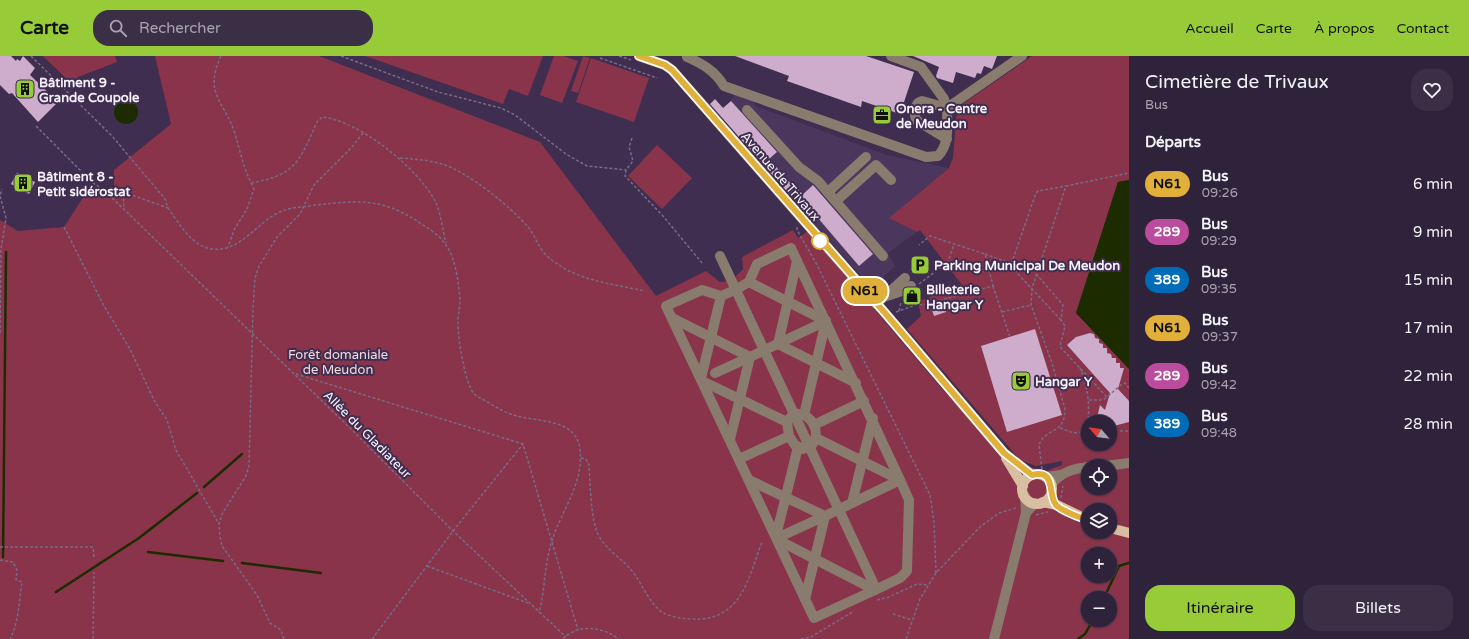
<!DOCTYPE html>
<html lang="fr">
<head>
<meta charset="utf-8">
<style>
  :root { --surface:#2f223b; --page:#3b2f46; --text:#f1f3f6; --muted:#a7a4af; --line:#4a3f55; --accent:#97cc38 }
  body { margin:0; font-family:"Varela Round",sans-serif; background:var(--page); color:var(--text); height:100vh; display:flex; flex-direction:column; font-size:15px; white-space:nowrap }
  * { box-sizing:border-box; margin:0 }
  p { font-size:13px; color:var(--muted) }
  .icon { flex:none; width:22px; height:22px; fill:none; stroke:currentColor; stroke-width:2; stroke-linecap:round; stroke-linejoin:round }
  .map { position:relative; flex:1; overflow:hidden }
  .drawer { display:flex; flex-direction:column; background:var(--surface); width:340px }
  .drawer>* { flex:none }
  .badge { padding:0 8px; border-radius:13px; font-size:14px; line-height:26px }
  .needle { width:26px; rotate:298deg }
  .tools { position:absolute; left:1081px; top:359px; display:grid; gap:8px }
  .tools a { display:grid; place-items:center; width:36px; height:36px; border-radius:50%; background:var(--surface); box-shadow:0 1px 3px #0004,0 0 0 1px var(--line); font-size:20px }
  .map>.badge { position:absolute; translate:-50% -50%; box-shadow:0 0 0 2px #fff }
  h2 { padding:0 16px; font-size:15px; line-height:36px }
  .round { display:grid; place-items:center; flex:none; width:42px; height:42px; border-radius:16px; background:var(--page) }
  .head { display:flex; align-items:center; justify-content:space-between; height:68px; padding:0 16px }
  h1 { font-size:19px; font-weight:600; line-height:30px }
  .primary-button { display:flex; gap:8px; margin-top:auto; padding:8px 16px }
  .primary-button a { flex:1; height:46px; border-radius:16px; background:var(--accent); color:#111; font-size:16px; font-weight:600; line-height:46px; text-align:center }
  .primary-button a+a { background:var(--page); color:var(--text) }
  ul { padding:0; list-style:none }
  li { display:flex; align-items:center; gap:12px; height:48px; padding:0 16px }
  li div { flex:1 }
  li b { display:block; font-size:15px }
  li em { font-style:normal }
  li .badge { min-width:44px; font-weight:700; text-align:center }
  header { display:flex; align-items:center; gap:24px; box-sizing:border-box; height:56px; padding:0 20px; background:var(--accent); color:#111 }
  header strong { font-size:19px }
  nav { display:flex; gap:22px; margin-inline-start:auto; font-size:14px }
  .search { width:280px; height:36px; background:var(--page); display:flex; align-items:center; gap:10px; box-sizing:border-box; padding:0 14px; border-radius:16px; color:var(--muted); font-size:15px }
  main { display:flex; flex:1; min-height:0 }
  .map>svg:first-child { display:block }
</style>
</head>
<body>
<header>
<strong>Carte</strong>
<div class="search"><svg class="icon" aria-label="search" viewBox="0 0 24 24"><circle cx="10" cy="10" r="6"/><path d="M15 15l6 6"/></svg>Rechercher</div>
<nav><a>Accueil</a><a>Carte</a><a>À propos</a><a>Contact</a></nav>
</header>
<main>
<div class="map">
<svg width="1129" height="583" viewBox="0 0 1129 583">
  <rect width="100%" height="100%" fill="#3f2e4f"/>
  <polygon fill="#4b365d" points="735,38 754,45 756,50 887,99 949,112 890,162 917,176 888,197 895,210 871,232 710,48 715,43 723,52 731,45"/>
  <g fill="#89344a" fill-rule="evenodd">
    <polygon points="43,0 115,0 117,6 78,21 71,27"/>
    <path d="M155,0h164l221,86 116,154 50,-25 14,11 11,-1 12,-12 -1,-12 51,-27 5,8 10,-7 135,159 27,28 55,48 21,5 16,-6v-4l-26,5 -16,-6 -113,-131 14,-13 -4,-18 -4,-9 9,11 40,-15 -42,-55 -3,2 -28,-14 60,-50 4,-10 4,-50 75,-52h97v124l-11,2 -42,131 53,56v270h-1129v-419l18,11 46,-4 20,-31 30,1v-27l57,-46zM1088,366h22v22h-22zM1088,410h22v22h-22zM1088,454h22v22h-22zM1088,498h22v22h-22zM1088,542h22v22h-22z"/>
    <polygon points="365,0 543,0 528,40 509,33 503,48"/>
    <polygon points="554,0 564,0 578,5 562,47 540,39"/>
    <polygon points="583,0 590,2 578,37 571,35"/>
    <polygon points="591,2 649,22 634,66 576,46"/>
    <polygon points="657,89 692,122 662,153 628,120"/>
  </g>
  <g fill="#1c2c00">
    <circle cx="126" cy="56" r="12"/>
    <polygon points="1129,124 1129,313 1076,257 1118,126"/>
  </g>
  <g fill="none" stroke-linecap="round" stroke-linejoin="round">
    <g stroke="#1c2c00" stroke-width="2.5">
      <polyline points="204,431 242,398"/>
      <polyline points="148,496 223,505"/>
      <polyline points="3,501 6,196"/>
      <polyline points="242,507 321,517"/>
      <polyline points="56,536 139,482 197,437"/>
      <polyline points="1104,542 1119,510 1129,507"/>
      <polyline points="1078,583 1085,578 1093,564"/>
    </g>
  </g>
  <g fill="#ceaccc">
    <polygon points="0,0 11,0 16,5 17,3 20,5 23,0 35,12 30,19 58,46 38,66 12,37 9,38 0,29"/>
    <polygon points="735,0 866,0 914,16 900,58 862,45 861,51 787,25 789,20"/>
    <polygon points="913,0 997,0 992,13 984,10 981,18 977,17 975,22 956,16 953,27 937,22 936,20 939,11"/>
    <polygon points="715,43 723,52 731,45 777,96 769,103 793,130 794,129 799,134 792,141 710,48"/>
    <polygon points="17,117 35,126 29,138 11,128"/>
    <polygon points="813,129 873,198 859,210 800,141"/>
    <circle cx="912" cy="241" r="4.5"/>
    <polygon points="943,247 946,256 934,260 931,251"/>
    <polygon points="1035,273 1062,359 1007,376 981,290"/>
    <polygon points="1090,277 1094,278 1095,282 1099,283 1099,287 1103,288 1103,292 1107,292 1107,297 1111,298 1112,302 1116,302 1116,307 1120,307 1120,312 1124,312 1118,333 1129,345 1129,366 1110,371 1110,366 1099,366 1097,362 1100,349 1105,354 1110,337 1067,289 1076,281"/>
  </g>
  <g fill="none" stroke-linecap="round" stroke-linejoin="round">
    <g stroke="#786b85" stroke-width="1.5" stroke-dasharray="3 2" stroke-linecap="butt">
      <polyline points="31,0 112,80 165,143 168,152 123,136 124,153"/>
      <path d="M221,0c-18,39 4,45 14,78 6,20 9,36 19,55l-7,20 -13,21 -6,17"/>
      <polyline points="341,0 438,36 501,52 515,59 566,98 587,110 626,114"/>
      <polyline points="619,0 631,4"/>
      <polyline points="600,2 657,22"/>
      <polyline points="36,70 93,127 104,134 354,376 453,475 566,581"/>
      <polyline points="632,82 629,91 633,105 626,114 625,120 663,160 702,207"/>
      <path d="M400,102c15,1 28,2 42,6 26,8 68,42 86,63 7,8 10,20 18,28 28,26 63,28 99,36"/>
      <path d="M251,127c45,-8 48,-21 66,-61l5,-5c36,3 94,50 112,82 7,12 8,30 12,44"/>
      <path d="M168,152c11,15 23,38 44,41 29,4 46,-29 70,-38 10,-4 23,-4 34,-6 45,-5 68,-7 107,20 8,5 18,12 23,20 10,14 13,40 14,56 0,7 -2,13 -2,20 0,19 5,50 13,68 3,7 9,9 15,12 10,6 19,12 31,15 23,6 59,3 63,33 4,36 -20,63 -29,95 -7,23 -6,47 -12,69"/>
      <polyline points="64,171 104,250 130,293 155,346 167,364 176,394 219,468"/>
      <polyline points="797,171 797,174 816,207 930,439 934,466 936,517"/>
      <polyline points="985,198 1010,207 1017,217 1061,264"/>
      <polyline points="1010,207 1013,203 1036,137 1038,135 1066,130"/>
      <polyline points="1036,218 1063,249 1061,264 1065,270 1060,290 1062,293 1107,341 1122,328 1125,327 1129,332"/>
      <polyline points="919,228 948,206 954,188"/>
      <polyline points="949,229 959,239"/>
      <polyline points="993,230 1010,281"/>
      <polyline points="899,255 901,246"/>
      <polyline points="896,256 918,248 923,249 993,230 985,198 930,180 919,189"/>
      <polyline points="1002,256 1031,249"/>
      <polyline points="0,277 1,193 6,162 0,140 2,133"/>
      <polyline points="296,318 523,388 578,574"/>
      <polyline points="1089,344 1103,344 1107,341"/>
      <path d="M1060,372l14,5 13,-2c3,-23 2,-43 -7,-63"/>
      <polyline points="1110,375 1129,375"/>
      <path d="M581,402l5,1 3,6c1,17 2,50 7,64 6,19 25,28 37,43 9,12 15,28 26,38 9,7 21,8 32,9 50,3 57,-40 71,-77"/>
      <path d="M1042,413l-3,-24 2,-5c12,-13 24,-9 24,-31l-13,-46 -21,-58 1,-17 34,-102 63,-13"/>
      <polyline points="1061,442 1063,430"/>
      <polyline points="1036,459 1048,456"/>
      <polyline points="0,491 93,491 94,501"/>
      <path d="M0,504l13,2 4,8 -1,10 6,2c-3,19 -3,40 -12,57"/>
      <polyline points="427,510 528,547"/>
      <polyline points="877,544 889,541 917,528 928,529"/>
      <polyline points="893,558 912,564"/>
      <polyline points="93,583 94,516"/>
      <polyline points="284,583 281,574 270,567 257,539 222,490 220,481 219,468 222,458 246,420 249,410 253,252 255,222 259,210 277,181 300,158 314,129 352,91 363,77"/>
      <polyline points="372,583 453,475 523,388"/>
      <path d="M563,583c15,-16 40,-12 56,0"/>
      <polyline points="801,583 811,581 854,555"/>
      <polyline points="906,583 920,543 936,517 980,471 999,457 1016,452"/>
    </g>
    <g stroke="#897b6d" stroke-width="10">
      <polyline points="891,0 921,11 944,43 947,52 1022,0"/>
      <path d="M687,1c16,7 28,14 37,29l202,71 12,-1c12,-12 9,-32 9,-48l-25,-7 -4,2 -4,7 2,10 31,19"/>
      <polyline points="747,54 799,111 818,125 883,200"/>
      <polyline points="828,136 866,101"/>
      <polyline points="836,145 876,109 891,124"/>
      <polyline points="720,200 876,533"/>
      <polyline points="749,226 757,208 791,192 797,205"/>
      <polyline points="721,240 702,234 666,250 805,543 825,460 900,424 797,205 778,288 856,327"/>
      <polyline points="887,240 905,234 911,230"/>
      <polyline points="876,248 905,222"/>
      <polyline points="672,262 750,301 715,317"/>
      <polyline points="701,322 721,240 735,234 749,226 826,265"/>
      <polyline points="702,325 787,366"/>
      <polyline points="804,359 826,265"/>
      <polyline points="814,369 864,345"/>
      <polyline points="730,383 750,301 826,265"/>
      <path d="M739,403l50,-23 -2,-14 6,-8c18,-3 29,18 19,31l-9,4 -8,-4 -6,-9"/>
      <polyline points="1105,410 1129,407"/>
      <polyline points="1047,421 1060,419"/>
      <polyline points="749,424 825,460"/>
      <path d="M1051,428c12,-12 20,-15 37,-17"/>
      <polyline points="852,447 873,362"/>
      <polyline points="1026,457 1035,447"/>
      <polyline points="776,480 798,391"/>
      <polyline points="777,482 825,460"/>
      <polyline points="778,484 875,534 900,522 907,515 909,444 900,424 816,382"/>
      <polyline points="805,543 814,562 875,534"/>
      <polyline points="994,583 1026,457 1025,440"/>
    </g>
    <g stroke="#dabea1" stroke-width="10">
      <polyline points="639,0 665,9 672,14 885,257 1004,397 1032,419"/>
      <polyline points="1006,402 1023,430"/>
      <circle cx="1037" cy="433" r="15"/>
      <polyline points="1043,446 1057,449 1088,464"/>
      <polyline points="1110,472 1129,477"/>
    </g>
  </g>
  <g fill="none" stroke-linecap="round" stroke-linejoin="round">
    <defs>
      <path id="line" d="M639,0l26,9 7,5 213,243 119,140 28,22c25,-6 15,19 24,30 5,5 24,13 32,15"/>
    </defs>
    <use href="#line" stroke="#fff" stroke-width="9"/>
    <use href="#line" stroke="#e0b03a" stroke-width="6"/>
  </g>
  <defs>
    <symbol id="building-square" viewBox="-11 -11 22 22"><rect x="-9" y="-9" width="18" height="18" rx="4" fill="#97cc38" stroke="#3f2e4f"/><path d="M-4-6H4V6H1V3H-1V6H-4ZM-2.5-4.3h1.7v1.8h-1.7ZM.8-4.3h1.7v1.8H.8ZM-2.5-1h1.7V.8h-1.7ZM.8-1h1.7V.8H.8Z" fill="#111"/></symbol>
    <symbol id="office-square" viewBox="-11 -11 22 22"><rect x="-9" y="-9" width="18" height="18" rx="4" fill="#97cc38" stroke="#3f2e4f"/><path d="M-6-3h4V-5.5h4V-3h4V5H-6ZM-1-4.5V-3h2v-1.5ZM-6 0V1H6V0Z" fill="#111"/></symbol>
    <symbol id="parking-square" viewBox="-11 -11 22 22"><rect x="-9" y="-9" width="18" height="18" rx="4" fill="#97cc38" stroke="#3f2e4f"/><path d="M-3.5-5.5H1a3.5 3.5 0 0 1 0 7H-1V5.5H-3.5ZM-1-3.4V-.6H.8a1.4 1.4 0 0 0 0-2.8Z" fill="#111"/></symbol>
    <symbol id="shop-square" viewBox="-11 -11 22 22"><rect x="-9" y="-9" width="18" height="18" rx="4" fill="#97cc38" stroke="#3f2e4f"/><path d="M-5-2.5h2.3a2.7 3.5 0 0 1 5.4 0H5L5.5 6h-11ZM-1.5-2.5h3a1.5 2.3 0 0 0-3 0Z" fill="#111"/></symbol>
    <symbol id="theatre-square" viewBox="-11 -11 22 22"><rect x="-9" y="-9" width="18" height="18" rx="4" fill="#97cc38" stroke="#3f2e4f"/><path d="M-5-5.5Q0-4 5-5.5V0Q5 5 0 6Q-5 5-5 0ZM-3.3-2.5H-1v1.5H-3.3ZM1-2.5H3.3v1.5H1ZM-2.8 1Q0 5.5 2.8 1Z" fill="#111"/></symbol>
  </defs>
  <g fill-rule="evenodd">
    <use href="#building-square" x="14" y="22" width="22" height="22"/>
    <use href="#office-square" x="871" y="48" width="22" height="22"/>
    <use href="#building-square" x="12" y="116" width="22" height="22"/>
    <use href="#parking-square" x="909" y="198" width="22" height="22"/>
    <use href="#shop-square" x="901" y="229" width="22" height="22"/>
    <use href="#theatre-square" x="1010" y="314" width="22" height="22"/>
  </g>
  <circle fill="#fff" stroke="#e0b03a" stroke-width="2" cx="820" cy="185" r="8"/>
  <g text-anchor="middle" stroke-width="4" stroke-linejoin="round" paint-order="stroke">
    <g font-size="13" font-weight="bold" fill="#f7f1fd" stroke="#3f2e4f" text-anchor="start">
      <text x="39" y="31">Bâtiment 9 -<tspan x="39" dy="15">Grande Coupole</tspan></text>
      <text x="896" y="57">Onera - Centre<tspan x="896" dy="15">de Meudon</tspan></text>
      <text x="37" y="125">Bâtiment 8 -<tspan x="37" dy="15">Petit sidérostat</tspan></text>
      <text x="934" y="214">Parking Municipal De Meudon</text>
      <text x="926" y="238">Billeterie<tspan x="926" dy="15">Hangar Y</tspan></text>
      <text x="1035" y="330">Hangar Y</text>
    </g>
    <g font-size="13" fill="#f7f1fd" stroke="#3f2e4f">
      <text transform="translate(781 120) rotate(49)" y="5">Avenue de Trivaux</text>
      <text transform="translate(368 378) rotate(45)" y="5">Allée du Gladiateur</text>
    </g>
    <g font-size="13" fill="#f2d7dc" stroke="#3f2e4f">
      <text x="338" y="303">Forêt domaniale<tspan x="338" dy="15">de Meudon</tspan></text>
    </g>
  </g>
</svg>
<div class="tools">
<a><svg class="needle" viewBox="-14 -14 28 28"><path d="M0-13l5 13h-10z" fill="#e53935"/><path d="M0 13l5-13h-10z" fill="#a7a4af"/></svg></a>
<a><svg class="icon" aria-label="locate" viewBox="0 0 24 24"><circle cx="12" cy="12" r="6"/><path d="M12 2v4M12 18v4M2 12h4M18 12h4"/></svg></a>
<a><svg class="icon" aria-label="layers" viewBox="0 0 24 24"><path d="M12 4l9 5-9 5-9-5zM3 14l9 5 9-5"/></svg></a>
<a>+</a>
<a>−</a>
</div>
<b class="badge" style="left:865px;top:235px;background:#e0b03a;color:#111">N61</b>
</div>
<section class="drawer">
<div class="head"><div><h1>Cimetière de Trivaux</h1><p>Bus</p></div><a class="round"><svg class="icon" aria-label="heart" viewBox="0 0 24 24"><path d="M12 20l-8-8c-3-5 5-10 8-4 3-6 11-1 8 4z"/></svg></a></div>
<h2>Départs</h2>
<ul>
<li><span class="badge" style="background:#e0b03a;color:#111">N61</span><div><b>Bus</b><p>09:26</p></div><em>6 min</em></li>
<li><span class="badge" style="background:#bb4b9c;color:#fff">289</span><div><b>Bus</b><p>09:29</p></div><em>9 min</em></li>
<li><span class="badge" style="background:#006cb8;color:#fff">389</span><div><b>Bus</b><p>09:35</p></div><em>15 min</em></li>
<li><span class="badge" style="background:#e0b03a;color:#111">N61</span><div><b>Bus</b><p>09:37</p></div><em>17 min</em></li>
<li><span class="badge" style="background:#bb4b9c;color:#fff">289</span><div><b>Bus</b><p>09:42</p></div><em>22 min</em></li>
<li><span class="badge" style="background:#006cb8;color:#fff">389</span><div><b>Bus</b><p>09:48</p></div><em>28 min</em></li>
</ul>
<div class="primary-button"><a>Itinéraire</a><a>Billets</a></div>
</section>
</main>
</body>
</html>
